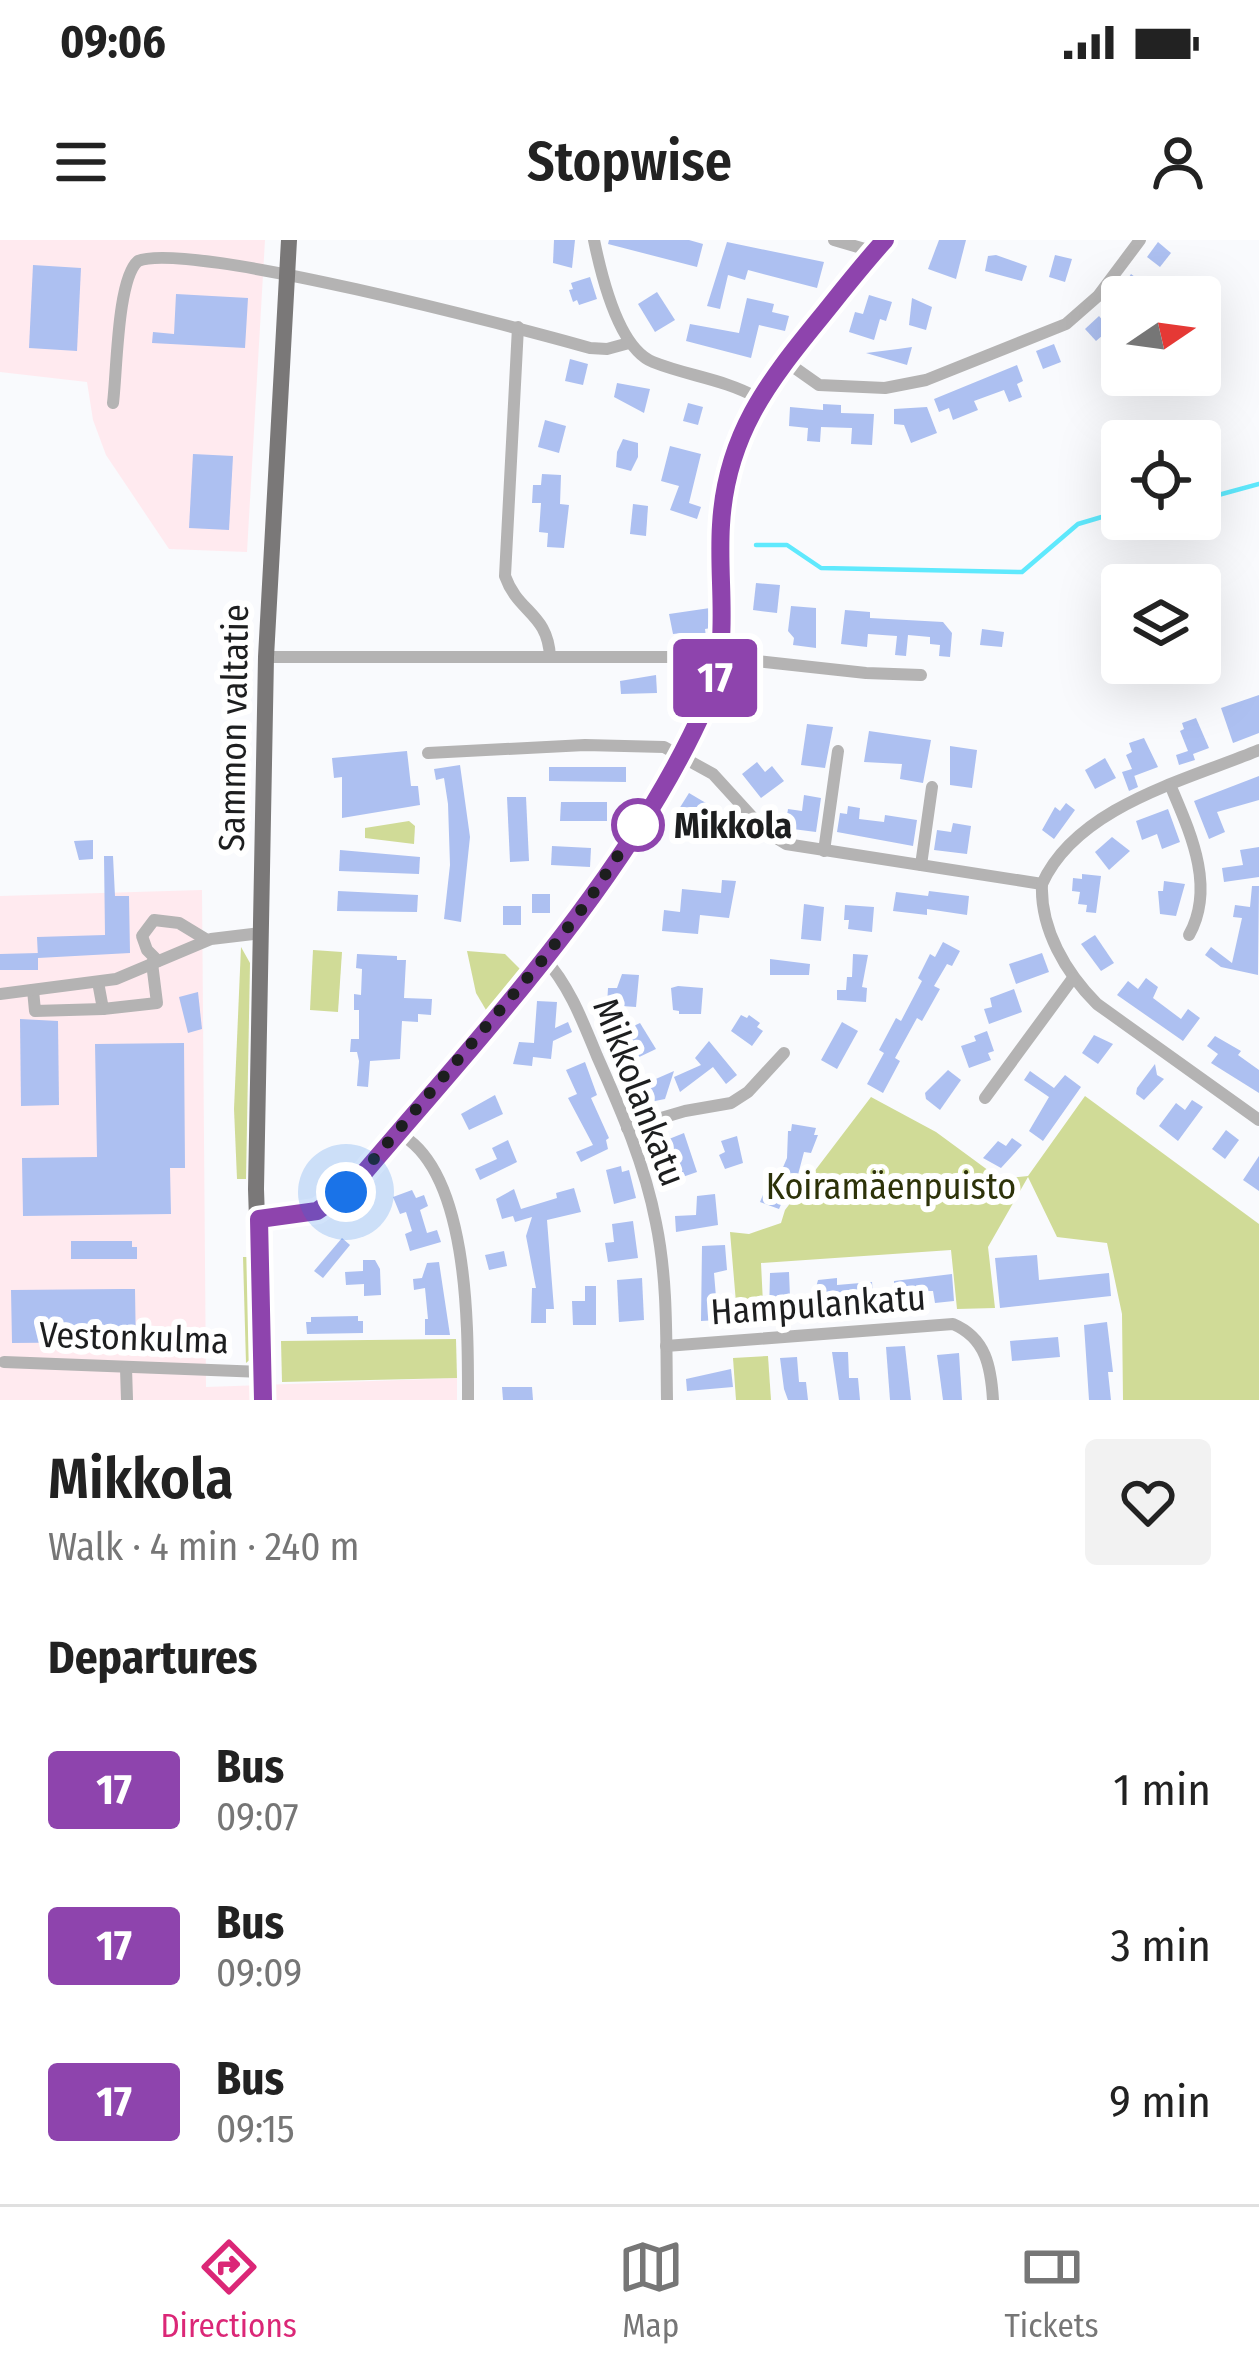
<!DOCTYPE html>
<html lang="en">
<head>
<meta charset="utf-8">
<style>
  :root { --surface:#fff; --page:#f2f2f2; --text:#222; --muted:#767676; --line:#e0e0e0; --accent:#db2777 }
  body { margin:0; font-family:"Fira Sans Condensed",sans-serif; background:var(--page); color:var(--text); height:100vh; display:flex; flex-direction:column; font-size:45px; white-space:nowrap }
  * { box-sizing:border-box; margin:0 }
  p { font-size:39px; color:var(--muted) }
  .icon { flex:none; width:66px; height:66px; fill:none; stroke:currentColor; stroke-width:2; stroke-linecap:round; stroke-linejoin:round }
  .map { position:relative; height:1160px; overflow:hidden }
  .panel { display:flex; flex-direction:column; background:var(--surface); flex:1 }
  .panel>* { flex:none }
  .badge { padding:0 24px; border-radius:9px; font-size:42px; line-height:78px }
  .needle { width:78px; rotate:77deg }
  .tools { position:absolute; left:1101px; top:36px; display:grid; gap:24px }
  .tools a { display:grid; place-items:center; width:120px; height:120px; border-radius:12px; background:var(--surface); box-shadow:0 12px 48px #0002; font-size:60px }
  .you { position:absolute; width:60px; height:60px; margin:-30px; border:9px solid #fff; border-radius:50%; background:#1a73e8; box-shadow:0 0 0 18px #1a73e833 }
  .map>.badge { position:absolute; translate:-50% -50%; box-shadow:0 0 0 6px #fff }
  h2 { padding:0 48px; font-size:45px; line-height:108px }
  .round { display:grid; place-items:center; flex:none; width:126px; height:126px; border-radius:12px; background:var(--page) }
  .head { display:flex; align-items:center; justify-content:space-between; height:204px; padding:0 48px }
  h1 { font-size:57px; font-weight:600; line-height:90px }
  ul { padding:0; list-style:none }
  li { display:flex; align-items:center; gap:36px; height:156px; padding:0 48px }
  li div { flex:1 }
  li b { display:block; font-size:45px }
  li em { font-style:normal }
  li .badge { min-width:132px; font-weight:700; text-align:center }
  .status { display:flex; justify-content:space-between; align-items:center; height:84px; padding:0 60px; background:var(--surface); direction:ltr }
  .status svg { height:33px; fill:currentColor }
  header { display:flex; justify-content:space-between; align-items:center; height:156px; padding:0 48px; background:var(--surface); font-size:54px; font-weight:600 }
  .dock { display:flex; justify-content:space-around; align-items:center; height:168px; border-top:3px solid var(--line); background:var(--surface); font-size:33px; color:var(--muted) }
  .dock a { display:grid; justify-items:center; gap:6px }
  .dock .on { color:var(--accent) }
  .map>svg:first-child { display:block }
</style>
</head>
<body>
<div class="status"><b>09:06</b><svg viewBox="0 0 49 12"><path d="M0 12V9h3v3zM5 12V6h3v6zM10 12V3h3v9zM15 12V0h3v12zM26 1h20v11H26zM47 4h2v5h-2z"/></svg></div>
<header><svg class="icon" aria-label="menu" viewBox="0 0 24 24"><path d="M4 6h16M4 12h16M4 18h16"/></svg>Stopwise<svg class="icon" aria-label="person" viewBox="0 0 24 24"><circle cx="12" cy="8" r="4"/><path d="M4 21q1-7 8-7t8 7"/></svg></header>
<div class="map">
<svg width="1259" height="1160" viewBox="0 0 1259 1160">
  <rect width="100%" height="100%" fill="#f9fafd"/>
  <g fill="#ffeaef">
    <polygon points="0,0 265,0 247,312 169,309 106,215 93,180 87,142 0,132"/>
    <polygon points="202,650 206,1147 457,1138 457,1160 0,1160 0,656"/>
  </g>
  <g fill="#d0db97">
    <polygon points="409,581 415,586 414,604 365,598 365,588"/>
    <polygon points="241,707 250,723 246,939 237,939 234,869"/>
    <polygon points="313,710 342,712 338,772 310,770"/>
    <polygon points="467,711 505,714 521,730 486,770 476,753"/>
    <polygon points="1085,856 1259,984 1259,1160 1123,1160 1122,1074 1107,1003 1057,997 1028,937 988,1007 995,1068 957,1069 951,1010 761,1023 764,1084 738,1086 730,992 749,994 781,983 785,970 871,857 936,892 1000,939 1028,936"/>
    <polygon points="243,1017 247,1017 253,1109 253,1117 246,1123"/>
    <polygon points="456,1099 457,1138 282,1142 281,1101"/>
    <polygon points="768,1116 771,1160 736,1160 733,1118"/>
  </g>
  <g fill="none" stroke-linecap="round" stroke-linejoin="round">
    <g stroke="#5fe9fd" stroke-width="4.5">
      <polyline points="1200,260 1259,244"/>
      <polyline points="756,305 787,305 821,328 1022,332 1078,284 1122,271"/>
    </g>
  </g>
  <g fill="#adc0f1">
    <polygon points="554,0 575,0 572,28 553,23"/>
    <polygon points="609,0 689,0 703,4 697,27 608,4"/>
    <polygon points="939,0 966,0 956,39 928,29"/>
    <polygon points="727,2 824,22 817,48 748,30 745,40 728,35 720,69 707,66"/>
    <polygon points="1158,2 1171,13 1160,27 1147,17"/>
    <polygon points="996,15 1027,26 1022,41 985,31 988,16"/>
    <polygon points="1055,15 1072,19 1065,42 1049,37"/>
    <polygon points="33,25 81,28 77,111 29,108"/>
    <polygon points="1131,34 1144,44 1136,55 1126,57 1120,51"/>
    <polygon points="590,37 597,59 579,65 577,60 573,62 569,50 573,49 571,43"/>
    <polygon points="657,52 675,80 655,92 638,64"/>
    <polygon points="176,54 248,58 245,108 152,103 153,92 174,94"/>
    <polygon points="869,55 892,62 886,81 880,79 874,100 849,92 855,72 863,74"/>
    <polygon points="747,58 774,64 772,72 789,76 785,91 759,85 751,118 686,101 690,84 739,93"/>
    <polygon points="912,58 932,67 926,90 909,85"/>
    <polygon points="1099,76 1110,89 1096,101 1085,89"/>
    <polygon points="1054,104 1061,122 1043,129 1036,111"/>
    <polygon points="912,107 907,125 866,113 898,109"/>
    <polygon points="570,119 588,124 583,145 565,141"/>
    <polygon points="1017,125 1023,141 1017,144 1022,157 1009,162 1004,150 974,161 978,170 953,180 949,168 939,172 934,159"/>
    <polygon points="617,143 650,149 644,173 614,157"/>
    <polygon points="688,163 703,167 698,185 683,181"/>
    <polygon points="823,164 841,165 841,173 874,174 872,205 851,204 852,188 821,187 820,202 807,201 808,188 789,186 790,167 823,170"/>
    <polygon points="927,167 937,193 911,203 904,185 894,184 894,169"/>
    <polygon points="545,180 566,186 559,213 538,207"/>
    <polygon points="623,199 638,203 638,217 631,231 616,227 617,212"/>
    <polygon points="670,206 701,214 689,263 701,267 697,279 670,270 679,246 661,241"/>
    <polygon points="193,214 233,216 229,290 189,288"/>
    <polygon points="542,234 561,235 560,264 569,265 564,308 547,307 548,293 539,292 541,263 532,263 533,245 541,245"/>
    <polygon points="633,264 648,266 646,296 630,294"/>
    <polygon points="756,343 780,345 777,373 753,370"/>
    <polygon points="791,366 816,368 816,408 793,405 794,398 788,391"/>
    <polygon points="710,368 711,388 705,389 706,397 683,400 682,393 673,394 669,374"/>
    <polygon points="845,370 870,372 870,378 943,382 952,393 950,417 939,416 940,405 930,404 930,397 908,395 906,416 895,415 897,396 868,394 867,407 841,404"/>
    <polygon points="982,389 1004,392 1002,407 980,405"/>
    <polygon points="690,428 701,428 696,455 685,453"/>
    <polygon points="656,435 657,453 621,454 620,441"/>
    <polygon points="1259,455 1259,493 1233,503 1221,468"/>
    <polygon points="1196,478 1209,508 1193,514 1195,520 1179,525 1176,515 1188,511 1180,491 1184,489 1182,483"/>
    <polygon points="807,484 833,487 825,528 801,525"/>
    <polygon points="869,491 931,500 923,543 900,539 902,524 864,522"/>
    <polygon points="1144,498 1158,527 1134,536 1133,532 1138,547 1129,551 1122,532 1132,529 1126,515 1132,512 1129,503"/>
    <polygon points="950,506 977,510 972,548 950,545"/>
    <polygon points="407,511 411,546 418,546 420,565 342,578 342,537 334,538 332,518"/>
    <polygon points="1105,518 1116,538 1095,549 1085,530"/>
    <polygon points="757,522 765,532 772,526 784,541 761,558 742,534"/>
    <polygon points="460,525 470,597 461,682 444,679 450,625 448,564 444,538 436,540 434,529"/>
    <polygon points="549,527 626,527 626,542 549,541"/>
    <polygon points="1259,536 1259,560 1217,572 1225,592 1209,599 1194,561"/>
    <polygon points="689,553 716,569 706,585 679,569"/>
    <polygon points="804,555 821,558 816,592 785,588 788,569 802,571"/>
    <polygon points="507,557 526,557 529,621 510,622"/>
    <polygon points="561,562 607,562 607,581 560,581"/>
    <polygon points="1066,563 1075,570 1054,599 1042,590 1055,567 1060,571"/>
    <polygon points="848,566 860,568 859,579 884,582 885,575 917,580 913,606 837,592 840,573 847,574"/>
    <polygon points="1168,569 1180,602 1162,609 1157,594 1142,600 1136,581"/>
    <polygon points="953,583 971,586 967,614 934,610 937,590 951,592"/>
    <polygon points="1112,597 1130,611 1109,630 1095,612"/>
    <polygon points="93,600 93,619 79,620 74,601"/>
    <polygon points="552,606 591,608 590,627 551,625"/>
    <polygon points="1259,607 1259,637 1224,642 1222,628 1243,625 1240,610"/>
    <polygon points="340,610 420,617 419,634 339,631"/>
    <polygon points="104,616 113,616 115,656 129,656 130,713 38,718 37,697 105,695"/>
    <polygon points="1082,634 1101,636 1096,673 1086,672 1087,665 1078,664 1080,652 1072,651 1073,638 1082,639"/>
    <polygon points="722,640 736,641 729,678 700,675 698,694 662,691 664,670 680,672 682,649 721,653"/>
    <polygon points="1164,641 1185,644 1176,676 1160,674 1158,651 1163,651"/>
    <polygon points="1252,646 1259,646 1258,735 1221,727 1205,715 1211,707 1232,723 1242,678 1233,677 1235,665 1250,667"/>
    <polygon points="338,651 418,655 417,672 337,671"/>
    <polygon points="929,651 969,656 967,675 927,669 927,675 893,671 896,652 928,656"/>
    <rect x="532" y="654" width="18" height="19"/>
    <polygon points="804,664 824,667 821,701 801,699"/>
    <polygon points="845,665 874,667 872,692 848,689 849,680 844,680"/>
    <rect x="503" y="666" width="18" height="19"/>
    <polygon points="1095,695 1114,723 1101,731 1081,704"/>
    <polygon points="943,702 960,711 952,726 947,724 934,746 940,749 922,781 917,778 895,818 900,821 883,853 867,844 884,813 879,810 896,778 901,781 922,741 918,738 930,714 935,717"/>
    <polygon points="38,713 38,730 0,730 0,714"/>
    <polygon points="1042,713 1049,732 1016,744 1009,724"/>
    <polygon points="357,714 397,716 397,720 406,720 404,758 432,759 431,775 418,774 418,782 402,781 400,819 370,821 368,847 357,846 359,821 357,812 350,812 351,799 359,799 359,770 354,770 354,754 361,755 362,729 356,728"/>
    <polygon points="853,714 868,715 862,747 867,748 866,762 837,760 837,750 846,750 847,737 852,737"/>
    <polygon points="770,719 810,724 809,735 770,735"/>
    <polygon points="622,734 639,735 636,767 607,765 608,748 617,748"/>
    <polygon points="1146,738 1158,747 1153,758 1181,779 1188,769 1200,778 1183,801 1117,755 1128,741 1138,749"/>
    <polygon points="678,746 703,748 701,774 679,774 679,771 673,770 671,748"/>
    <polygon points="1014,749 1022,772 989,784 984,769 992,767 990,758"/>
    <polygon points="198,752 202,789 188,793 179,757"/>
    <polygon points="537,761 557,762 555,788 568,782 572,792 553,801 551,819 533,817 532,826 513,824 519,802 534,803"/>
    <polygon points="741,775 747,778 749,775 760,783 757,787 763,791 752,806 731,791"/>
    <polygon points="20,779 58,781 59,865 21,866"/>
    <polygon points="842,782 858,791 837,829 821,820"/>
    <polygon points="640,783 656,809 635,819 623,791"/>
    <polygon points="987,791 994,811 988,813 991,820 969,828 961,806 976,801 974,796"/>
    <polygon points="1094,795 1113,804 1098,824 1082,813"/>
    <polygon points="1215,796 1241,811 1238,815 1259,830 1259,853 1211,823 1218,814 1207,806"/>
    <polygon points="709,801 737,835 726,844 713,827 680,852 674,837 701,825 695,818"/>
    <polygon points="184,803 185,928 170,928 171,974 23,976 22,918 97,917 95,804"/>
    <polygon points="585,822 597,855 591,858 609,898 606,900 608,909 581,922 576,912 593,905 568,858 577,854 566,830"/>
    <polygon points="1155,824 1157,835 1164,839 1144,860 1136,854 1137,848"/>
    <polygon points="948,830 961,840 940,870 926,859 925,853"/>
    <polygon points="674,831 665,859 650,862 642,845"/>
    <polygon points="1030,831 1054,848 1065,835 1081,847 1043,901 1029,891 1049,857 1024,840"/>
    <polygon points="495,855 503,874 469,890 461,874"/>
    <polygon points="1192,860 1203,867 1178,901 1159,886 1176,863 1185,870"/>
    <polygon points="792,884 816,888 814,895 818,895 811,913 804,912 795,946 790,944 779,969 760,962 771,936 778,939 787,918 788,891 791,891"/>
    <polygon points="1226,890 1239,900 1225,919 1212,909"/>
    <polygon points="684,893 697,932 671,941 667,928 673,926 664,901"/>
    <polygon points="737,896 743,923 725,929 719,915 725,912 721,901"/>
    <polygon points="1012,898 1022,905 1001,928 983,918 998,901 1006,906"/>
    <polygon points="508,900 517,922 480,940 475,929 497,919 492,908"/>
    <polygon points="1259,916 1259,951 1243,940"/>
    <polygon points="621,926 622,932 629,930 636,958 614,964 606,930"/>
    <polygon points="574,948 581,972 547,980 554,1069 546,1069 546,1083 531,1083 532,1048 536,1048 526,996 532,977 515,982 513,976 502,979 496,959 514,949 521,969 557,958 556,953"/>
    <polygon points="412,950 416,958 424,955 428,966 420,970 427,993 437,990 441,1002 410,1011 405,994 412,991 406,972 400,974 393,957"/>
    <polygon points="715,954 718,985 676,992 675,976 696,975 697,956"/>
    <polygon points="633,981 638,1018 608,1022 605,1003 614,1002 612,984"/>
    <polygon points="342,998 350,1005 323,1038 314,1031"/>
    <polygon points="71,1001 132,1001 132,1007 137,1007 137,1019 71,1019"/>
    <polygon points="725,1005 727,1030 714,1033 716,1057 727,1056 728,1072 717,1073 718,1080 701,1081 702,1006"/>
    <polygon points="504,1011 507,1026 489,1030 485,1015"/>
    <polygon points="1037,1015 1039,1040 1109,1033 1111,1056 1000,1068 995,1018"/>
    <polygon points="363,1020 375,1020 380,1029 381,1055 364,1056 364,1044 346,1045 345,1032 363,1031"/>
    <polygon points="439,1022 450,1095 425,1095 425,1079 428,1079 425,1048 414,1050 413,1039 422,1038 427,1023"/>
    <polygon points="789,1032 790,1057 814,1055 818,1040 837,1038 837,1045 872,1042 874,1065 769,1075 770,1033"/>
    <polygon points="952,1034 954,1061 935,1063 933,1051 913,1051 914,1064 895,1065 894,1041"/>
    <polygon points="642,1038 644,1080 619,1082 617,1040"/>
    <polygon points="585,1046 596,1046 596,1085 573,1085 572,1061 585,1061"/>
    <polygon points="123,1049 135,1049 136,1113 121,1113 121,1102 12,1103 11,1050"/>
    <polygon points="358,1076 358,1081 363,1081 363,1093 307,1094 306,1082 311,1082 311,1077"/>
    <polygon points="1107,1082 1113,1132 1108,1132 1111,1160 1089,1160 1084,1085"/>
    <polygon points="1058,1097 1060,1117 1012,1121 1010,1101"/>
    <polygon points="905,1106 911,1160 890,1160 886,1107"/>
    <polygon points="832,1112 848,1112 849,1138 858,1138 860,1160 839,1160"/>
    <polygon points="959,1113 962,1160 943,1160 937,1115"/>
    <polygon points="797,1117 799,1142 806,1142 808,1160 788,1160 784,1149 780,1118"/>
    <polygon points="731,1129 733,1147 687,1151 686,1139"/>
    <polygon points="502,1147 532,1147 533,1160 503,1160"/>
  </g>
  <g fill="none" stroke-linecap="round" stroke-linejoin="round">
    <g stroke="#b4b3b3" stroke-width="12">
      <path d="M594,0c7,34 24,108 59,122 35,14 71,17 105,36"/>
      <polyline points="834,0 875,12"/>
      <path d="M518,87l-13,249c13,37 43,37 45,81"/>
      <polyline points="785,121 819,145 885,148 926,140 1066,84 1098,56 1140,0"/>
      <path d="M113,163c4,-31 4,-124 25,-142 48,-21 382,67 452,87l17,1 22,-6"/>
      <polyline points="266,417 720,417 866,433 921,435"/>
      <path d="M428,513l157,-8 79,2 49,27 52,57 21,13 256,40c35,-78 145,-104 217,-134"/>
      <path d="M1171,547c19,45 45,100 18,148"/>
      <polyline points="824,611 838,511"/>
      <polyline points="921,625 932,547"/>
      <path d="M1042,644c-2,45 24,89 55,120l162,116"/>
      <path d="M544,718c25,27 39,64 53,98 24,54 48,109 59,167 12,58 10,118 11,177"/>
      <polyline points="158,721 147,710 142,696 154,680 179,683 207,700"/>
      <polyline points="98,742 103,769 157,763 152,723"/>
      <polyline points="33,750 35,771 103,769"/>
      <polyline points="0,754 116,739 211,699 261,693"/>
      <polyline points="985,858 1073,738"/>
      <polyline points="627,888 685,871 731,863 748,852 784,813"/>
      <path d="M398,893c72,37 70,197 70,267"/>
      <path d="M259,979l58,-8 35,-24c125,-148 276,-305 354,-483 26,-59 11,-117 15,-179 5,-85 48,-145 100,-208 21,-26 42,-53 64,-77"/>
      <path d="M666,1106l287,-22c33,14 38,43 40,76"/>
      <polyline points="4,1122 262,1132"/>
      <polyline points="126,1128 127,1160"/>
    </g>
    <polyline stroke="#7a7878" stroke-width="16" points="263,1160 256,949 266,417 289,0"/>
  </g>
  <g fill="none" stroke-linecap="round" stroke-linejoin="round">
    <defs>
      <path id="line" d="M263,1160l-4,-181 58,-8 35,-24c124,-147 276,-306 354,-483 26,-59 11,-117 15,-179 5,-89 46,-142 100,-208 21,-26 42,-53 64,-77"/>
    </defs>
    <use href="#line" stroke="#fff" stroke-width="27"/>
    <use href="#line" stroke="#8e44ad" stroke-width="18"/>
    <polyline stroke="#1d1e1f" stroke-width="12" stroke-dasharray="0 21.6" points="346,952 544,718 586,664 638,585"/>
  </g>
  <circle fill="#fff" stroke="#8e44ad" stroke-width="6" cx="638" cy="585" r="24"/>
  <g text-anchor="middle" stroke-width="12" stroke-linejoin="round" paint-order="stroke">
    <g font-size="36" fill="#1d1e1f" stroke="#fff">
      <text transform="translate(233 488) rotate(-89)" y="13">Sammon valtatie</text>
      <text transform="translate(640 852) rotate(69)" y="13">Mikkolankatu</text>
      <text transform="translate(818 1064) rotate(-4)" y="13">Hampulankatu</text>
      <text transform="translate(134 1097) rotate(2)" y="13">Vestonkulma</text>
    </g>
    <g font-size="36" font-weight="bold" fill="#1d1e1f" stroke="#fff" text-anchor="start">
      <text x="674" y="598">Mikkola</text>
    </g>
    <g font-size="36" fill="#2d3209" stroke="#fff">
      <text x="891" y="959">Koiramäenpuisto</text>
    </g>
  </g>
</svg>
<div class="tools">
<a><svg class="needle" viewBox="-14 -14 28 28"><path d="M0-13l5 13h-10z" fill="#e53935"/><path d="M0 13l5-13h-10z" fill="#767676"/></svg></a>
<a><svg class="icon" aria-label="locate" viewBox="0 0 24 24"><circle cx="12" cy="12" r="6"/><path d="M12 2v4M12 18v4M2 12h4M18 12h4"/></svg></a>
<a><svg class="icon" aria-label="layers" viewBox="0 0 24 24"><path d="M12 4l9 5-9 5-9-5zM3 14l9 5 9-5"/></svg></a>
</div>
<div class="you" style="left:346px;top:952px"></div>
<b class="badge" style="left:715px;top:438px;background:#8e44ad;color:#fff">17</b>
</div>
<section class="panel">
<div class="head"><div><h1>Mikkola</h1><p>Walk · 4 min · 240 m</p></div><a class="round"><svg class="icon" aria-label="heart" viewBox="0 0 24 24"><path d="M12 20l-8-8c-3-5 5-10 8-4 3-6 11-1 8 4z"/></svg></a></div>
<h2>Departures</h2>
<ul>
<li><span class="badge" style="background:#8e44ad;color:#fff">17</span><div><b>Bus</b><p>09:07</p></div><em>1 min</em></li>
<li><span class="badge" style="background:#8e44ad;color:#fff">17</span><div><b>Bus</b><p>09:09</p></div><em>3 min</em></li>
<li><span class="badge" style="background:#8e44ad;color:#fff">17</span><div><b>Bus</b><p>09:15</p></div><em>9 min</em></li>
</ul>
</section>
<nav class="dock">
<a class="on"><svg class="icon" aria-label="directions" viewBox="0 0 24 24"><path d="M12 3l9 9-9 9-9-9zM9 14v-3h6M13 9l2 2-2 2"/></svg>Directions</a>
<a><svg class="icon" aria-label="map" viewBox="0 0 24 24"><path d="M3 6l6-2 6 2 6-2v14l-6 2-6-2-6 2zM9 4v14M15 6v14"/></svg>Map</a>
<a><svg class="icon" aria-label="tickets" viewBox="0 0 24 24"><path d="M3 7h18v10H3zM15 7v10"/></svg>Tickets</a>
</nav>
</body>
</html>
